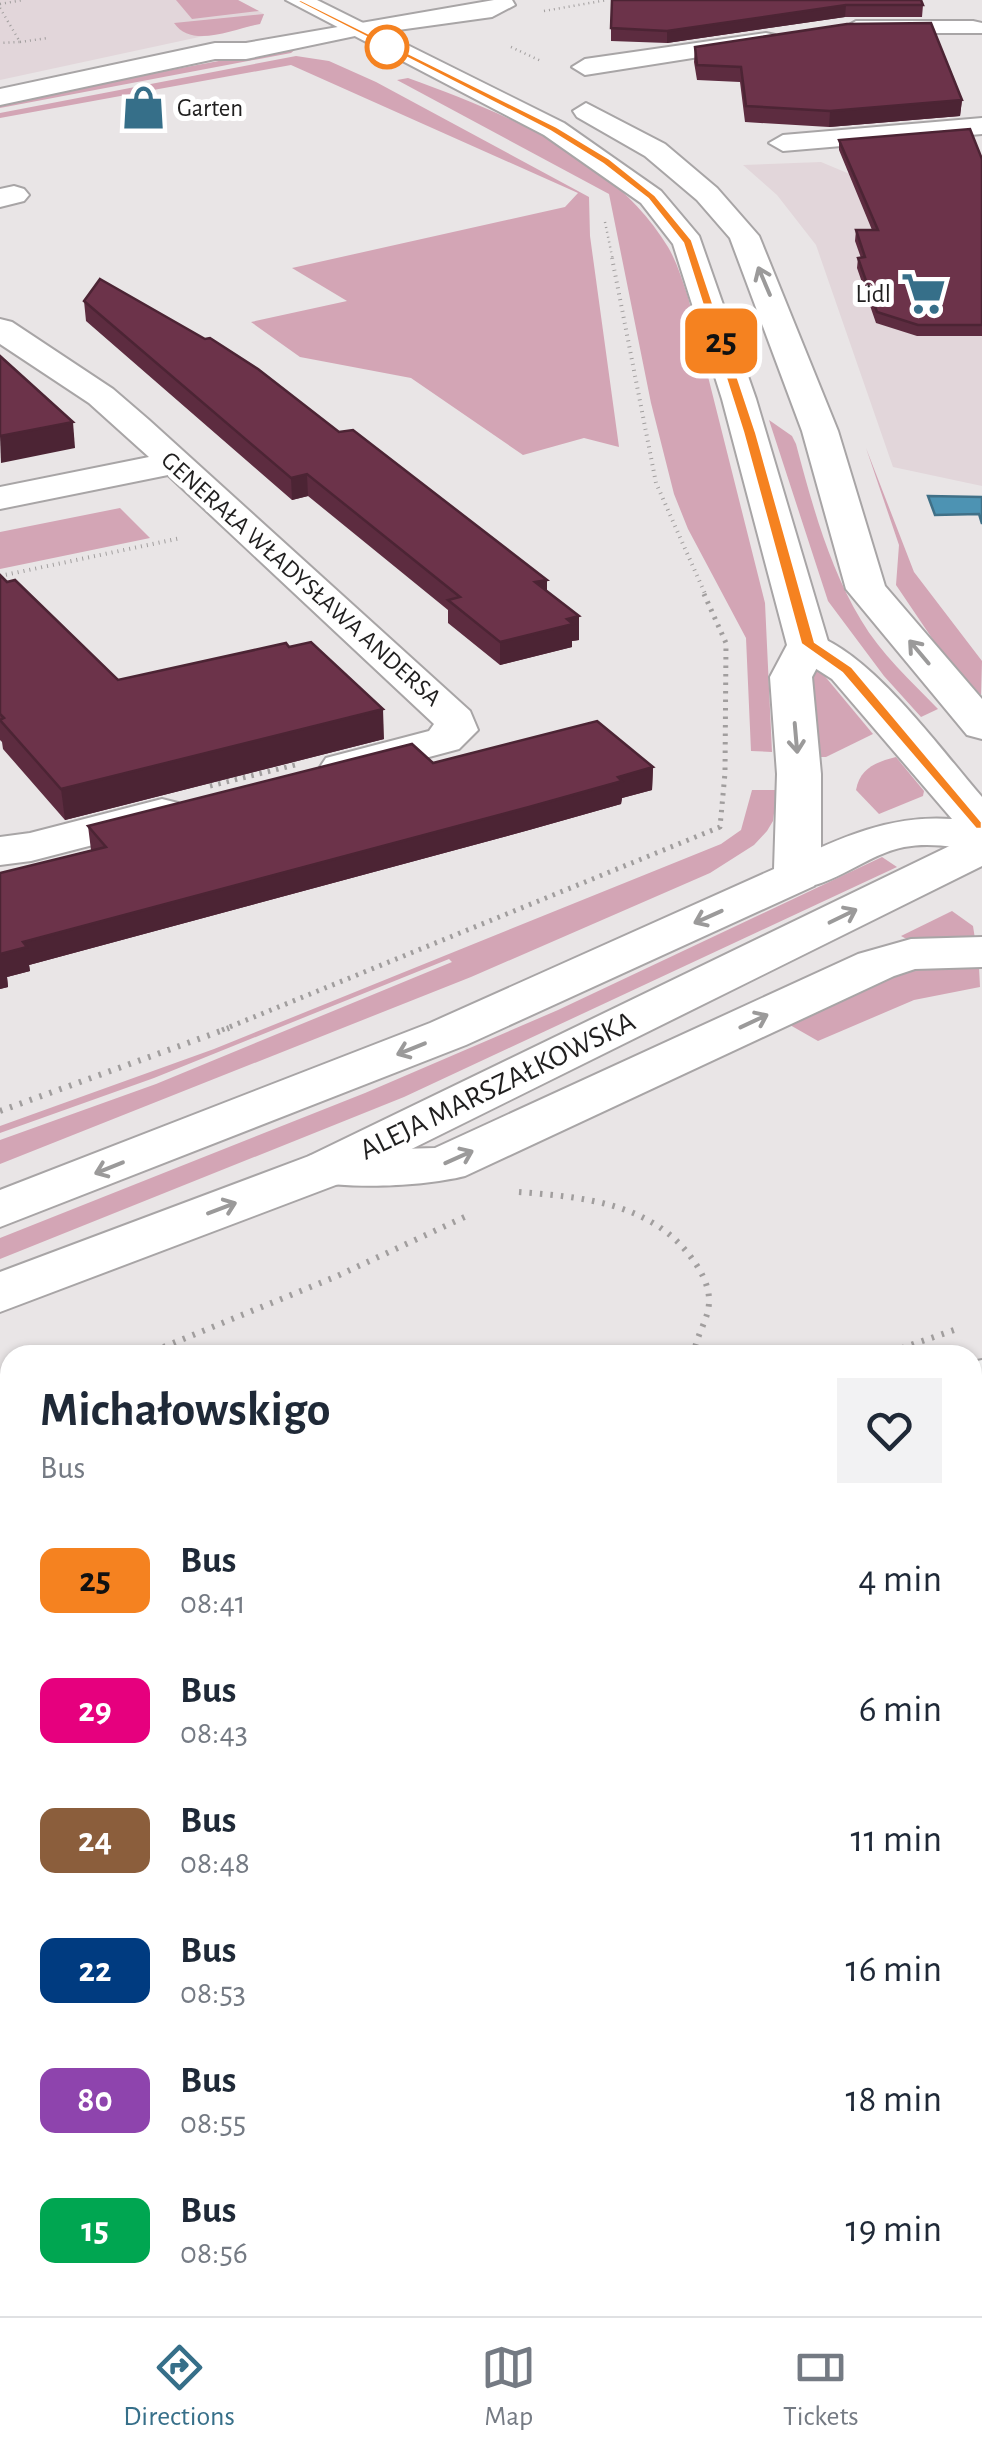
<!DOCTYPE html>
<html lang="en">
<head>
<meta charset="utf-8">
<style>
  :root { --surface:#fff; --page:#f2f2f3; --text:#1f2937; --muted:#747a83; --line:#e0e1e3; --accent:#366f89 }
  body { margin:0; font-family:"Alegreya Sans",sans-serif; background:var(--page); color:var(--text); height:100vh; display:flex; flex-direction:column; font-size:38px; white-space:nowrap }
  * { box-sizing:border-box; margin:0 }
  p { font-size:32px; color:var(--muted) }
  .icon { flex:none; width:55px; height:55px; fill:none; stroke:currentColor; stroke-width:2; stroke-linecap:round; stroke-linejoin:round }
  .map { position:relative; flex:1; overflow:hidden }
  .drawer { position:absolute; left:0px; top:1345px; width:982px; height:972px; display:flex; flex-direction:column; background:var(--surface); border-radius:30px 30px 0 0; box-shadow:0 2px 8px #0004 }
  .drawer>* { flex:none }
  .badge { padding:0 20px; border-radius:15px; font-size:35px; line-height:65px }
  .map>.badge { position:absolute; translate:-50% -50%; box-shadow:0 0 0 5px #fff }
  .round { display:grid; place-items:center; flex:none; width:105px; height:105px; border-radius:0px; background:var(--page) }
  .headline { display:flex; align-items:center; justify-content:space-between; height:170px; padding:0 40px }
  h1 { font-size:48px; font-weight:600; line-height:75px }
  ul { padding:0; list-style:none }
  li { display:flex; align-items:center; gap:30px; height:130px; padding:0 40px }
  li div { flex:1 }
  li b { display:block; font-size:38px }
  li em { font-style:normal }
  li .badge { min-width:110px; font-weight:700; text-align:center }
  .dock { display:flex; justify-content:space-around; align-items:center; height:140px; border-top:2px solid var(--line); background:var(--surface); font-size:28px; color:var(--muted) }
  .dock a { display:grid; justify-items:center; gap:5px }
  .dock .on { color:var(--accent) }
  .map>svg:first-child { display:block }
</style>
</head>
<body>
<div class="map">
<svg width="982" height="2316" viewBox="0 0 982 2316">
  <rect width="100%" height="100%" fill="#e9e5e6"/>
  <g fill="#e2d6da">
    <polygon points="0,0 238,0 264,14 260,24 0,80"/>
    <polygon points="821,162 919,203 982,188 982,486 893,467 816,245 777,195 743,165"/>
  </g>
  <g fill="#d3a5b5">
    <polygon points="176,0 238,0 259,11 192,19"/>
    <path d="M264,14l-4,10c-27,5 -68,25 -86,-1z"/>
    <polygon points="294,47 297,48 291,53 0,108 0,102"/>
    <polygon points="296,56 329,61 376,82 589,197 590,236 619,447 584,438 523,455 411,378 300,357 251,322 347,301 292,268 565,207 578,193 291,65 0,118 0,113"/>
    <path d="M408,78c94,34 206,79 260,169 9,15 14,33 20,50l77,306 7,149 -21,-1 -5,-113 -58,-109 -14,-35 -23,-91 -42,-209 -212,-114z"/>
    <path d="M769,420l23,16 4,8c16,60 33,123 65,176 20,34 50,61 77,89l-17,8 -37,-41 -56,-75z"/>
    <polygon points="866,448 914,572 982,661 981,695 942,653 896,585 899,545"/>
    <polygon points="120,508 150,538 0,569 0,532"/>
    <polygon points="818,668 873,734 826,757 818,757 809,670"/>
    <path d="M896,757l28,34 -1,5 -44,18 -23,-24c4,-22 20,-28 40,-33z"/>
    <polygon points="752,790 777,790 773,821 767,831 754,845 710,873 471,977 0,1164 0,1140 156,1084 452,962 449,959 154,1078 0,1133 0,1126 214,1049 721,844 741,830"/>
    <polygon points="882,857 897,867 404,1097 0,1259 0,1238 365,1093 558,1010"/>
    <polygon points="952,911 973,926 975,939 912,942 901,936"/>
    <path d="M940,966l39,1 1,20 -66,13 -96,41 -35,-20c49,-25 101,-51 157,-55z"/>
  </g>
  <polygon fill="#4d93b3" stroke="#407087" stroke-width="2.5" points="928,496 982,497 982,524 979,514 935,515"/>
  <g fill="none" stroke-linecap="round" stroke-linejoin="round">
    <defs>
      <g id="minor">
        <polygon points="494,0 512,0 515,5 492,17 355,36 246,59 215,59 0,105 0,89 215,43 246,43"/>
        <polygon points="856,21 973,21 982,23 982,33 847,33 844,28"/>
        <polygon points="766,33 775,35 778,40 775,45 585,75 572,67 585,59"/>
        <polygon points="982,118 982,134 783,151 769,143 783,135"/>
        <polygon points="14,186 24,189 29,195 24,201 0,207 0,189"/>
        <polygon points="0,319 12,322 113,389 149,420 470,711 478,730 459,749 358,776 342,780 326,776 320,767 326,758 429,731 434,724 168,475 0,509 0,487 149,457 89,403 0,344"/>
        <path d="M808,633c60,15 132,116 174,164v55c-26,-5 -52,-10 -78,-5 -42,8 -80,50 -124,39l-7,-10 7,-10c56,-26 108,-52 172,-47l-120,-140 -39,-25 -6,-9 6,-9z"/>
        <polygon points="162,799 178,803 185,813 178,823 31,861 0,865 0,837 30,833"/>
        <path d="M982,937v30l-67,2 -21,7 -429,200c-41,10 -115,14 -156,4l-8,-12 8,-12 20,-5 106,-3 423,-194 53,-15z"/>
        <polygon points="982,1360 982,1402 972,1404 972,1362"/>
        <polygon points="10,1811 10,1869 0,1870 0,1812"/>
      </g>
      <g id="major">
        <polygon points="286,0 317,0 564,123 661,191 699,236 756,399 829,645 812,677 821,774 821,876 814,886 466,1045 0,1227 0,1190 430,1023 774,869 777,774 770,677 787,645 722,399 673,244 641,203 544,135"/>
        <polygon points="586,103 665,144 717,188 759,236 838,431 885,586 982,699 982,739 967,735 846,589 802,431 730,238 697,200 645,156 577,117 573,111"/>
        <polygon points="982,834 982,866 349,1180 0,1312 0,1272 309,1156 966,838"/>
      </g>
    </defs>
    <use href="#minor" stroke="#a8a5a6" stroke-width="4"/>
    <use href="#major" stroke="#a8a5a6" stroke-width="4"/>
    <g stroke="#a19e9e" stroke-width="2.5" stroke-dasharray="1 4" stroke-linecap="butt">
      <polyline points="0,4 23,0"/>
      <polyline points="0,8 20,42 0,43"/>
      <polyline points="544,11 607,0"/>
      <polyline points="20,42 48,38"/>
      <polyline points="511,47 541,61"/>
      <polyline points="605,222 613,261"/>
    </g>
    <g stroke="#a19e9e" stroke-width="4" stroke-dasharray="1 5" stroke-linecap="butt">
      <polyline points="612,258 656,483 706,596"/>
      <polyline points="0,576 181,538"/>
    </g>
    <g stroke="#a19e9e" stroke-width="5" stroke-dasharray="2.5 6" stroke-linecap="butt">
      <polyline points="210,786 295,765"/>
      <polyline points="222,1030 720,827 725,773 726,643 704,594"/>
    </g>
    <g stroke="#a19e9e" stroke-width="6" stroke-dasharray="2.5 8" stroke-linecap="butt">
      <polyline points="0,1111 229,1028"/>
      <path d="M519,1192c64,5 134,11 174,68 9,12 17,28 16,43 -1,18 -14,34 -15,52"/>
      <polyline points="144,1355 335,1277 469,1215"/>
      <polyline points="882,1355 957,1329"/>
      <polyline points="0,1413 10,1409"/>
    </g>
    <use href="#minor" fill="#fff" fill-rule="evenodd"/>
    <use href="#major" fill="#fff" fill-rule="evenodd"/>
  </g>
  <g fill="#5d2c40">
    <polygon points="611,0 923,5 922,17 845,17 667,43 611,41"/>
    <polygon points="695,47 962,100 960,116 829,127 745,122 740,82 697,80 694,62"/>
    <polygon points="839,140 982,159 982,336 917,336 876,323 857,268 858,258 861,258 855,241 856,230 872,230 839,150"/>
    <polygon points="84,301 339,432 547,580 547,592 579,616 579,640 572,641 572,647 500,665 448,623 448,610 308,496 292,500 86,321"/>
    <polygon points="0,575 118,680 384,739 65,820 3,749 2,742 0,740"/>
    <polygon points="433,763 653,767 652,790 622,798 621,804 529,830 29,965 30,971 7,977 8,987 0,989 0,873 91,850 88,826"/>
    <polygon points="972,1942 982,1972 982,2032 977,2032 982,2048 982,2081 972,2082"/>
    <polygon points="286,2308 334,2308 331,2316 317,2316"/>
  </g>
  <g fill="#4c2434">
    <polygon points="846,5 845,17 667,43 667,31"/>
    <polygon points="962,100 960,116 829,127 830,111"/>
    <polygon points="73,422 75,448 1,463 0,436"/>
    <polygon points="307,474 308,496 292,500 291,478"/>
    <polygon points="547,580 547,603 535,582"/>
    <polygon points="579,616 579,640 572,641 572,647 500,665 500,642"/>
    <polygon points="383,709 384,739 65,820 61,789"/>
    <polygon points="653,767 652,790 622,798 621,804 529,830 29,965 30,971 7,977 8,987 0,989 0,954 23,942"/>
  </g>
  <g fill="#6c334a" stroke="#4c2434" stroke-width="2.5">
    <polygon points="612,0 921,0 923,5 846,5 667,31 611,28"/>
    <polygon points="931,23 962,100 830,111 746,106 741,67 697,65 695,47 847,24"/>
    <polygon points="970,129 982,159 982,325 918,325 877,312 858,258 865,257 856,230 878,230 839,140"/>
    <polygon points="100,279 205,339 210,338 258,369 339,432 353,430 547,580 535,582 579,616 567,619 573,624 500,642 448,600 460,597 307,474 291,478 84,301"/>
    <polygon points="0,356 73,422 0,436"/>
    <polygon points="0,575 7,582 15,580 118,680 286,643 289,647 311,642 383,709 61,789 0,720 4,718 0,714"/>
    <polygon points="597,721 653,767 618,777 622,781 529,807 23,942 27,947 0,954 0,873 106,847 88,826 412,744 433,763"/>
    <polygon points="972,1942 982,1972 982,2017 973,2018 982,2048 982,2066 972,2067"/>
  </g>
  <defs><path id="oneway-shaft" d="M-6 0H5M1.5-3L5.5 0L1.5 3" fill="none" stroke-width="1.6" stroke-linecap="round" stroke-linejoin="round" transform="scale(2.5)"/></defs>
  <g stroke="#9b9a9a">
    <use href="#oneway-shaft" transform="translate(764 281) rotate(-113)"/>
    <use href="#oneway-shaft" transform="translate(919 652) rotate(-130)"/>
    <use href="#oneway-shaft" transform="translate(796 738) rotate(85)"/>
    <use href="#oneway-shaft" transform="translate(843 916) rotate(-26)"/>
    <use href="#oneway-shaft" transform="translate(708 917) rotate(156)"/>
    <use href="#oneway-shaft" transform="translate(754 1021) rotate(-25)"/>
    <use href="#oneway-shaft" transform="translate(411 1049) rotate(158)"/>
    <use href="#oneway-shaft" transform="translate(459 1157) rotate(-24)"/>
    <use href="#oneway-shaft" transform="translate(109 1168) rotate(158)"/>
    <use href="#oneway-shaft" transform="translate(222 1208) rotate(-21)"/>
  </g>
  <polygon fill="#f58220" stroke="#fff" stroke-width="2.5" points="294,0 301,0 557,127 610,159 655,195 692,240 756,432 815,642 852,667 982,822 982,829 976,829 842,673 801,644 743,432 683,243 648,199 603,164 550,131"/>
  <defs>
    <symbol id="shop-bare" viewBox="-9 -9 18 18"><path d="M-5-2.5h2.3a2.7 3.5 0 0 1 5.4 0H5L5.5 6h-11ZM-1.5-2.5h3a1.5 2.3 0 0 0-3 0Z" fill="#366f89" stroke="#fff" stroke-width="2.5" paint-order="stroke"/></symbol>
    <symbol id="supermarket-bare" viewBox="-9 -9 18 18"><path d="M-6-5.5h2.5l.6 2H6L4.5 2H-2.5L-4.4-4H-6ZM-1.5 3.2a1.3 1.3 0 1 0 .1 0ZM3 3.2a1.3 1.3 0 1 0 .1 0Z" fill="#366f89" stroke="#fff" stroke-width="2.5" paint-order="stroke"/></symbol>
  </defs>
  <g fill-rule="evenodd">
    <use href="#shop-bare" x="112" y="76" width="63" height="63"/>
    <use href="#supermarket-bare" x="892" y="262" width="63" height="63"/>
  </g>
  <circle fill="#fff" stroke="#f58220" stroke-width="5" cx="387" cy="47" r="20"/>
  <g text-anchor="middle" stroke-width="10" stroke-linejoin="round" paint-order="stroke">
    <g font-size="25" fill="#201f1f" stroke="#fff" text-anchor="start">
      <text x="177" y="116">Garten</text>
      <text x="891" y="302" text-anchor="end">Lidl</text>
    </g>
    <g font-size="25" fill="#201f1f" stroke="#fff">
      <text transform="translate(302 578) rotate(42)" y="9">GENERAŁA WŁADYSŁAWA ANDERSA</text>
    </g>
    <g font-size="30" fill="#201f1f" stroke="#fff">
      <text transform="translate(497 1085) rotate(-26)" y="10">ALEJA MARSZAŁKOWSKA</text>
    </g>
  </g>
</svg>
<b class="badge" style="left:721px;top:341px;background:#f58220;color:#111">25</b>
<section class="drawer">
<div class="headline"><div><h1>Michałowskigo</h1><p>Bus</p></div><a class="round"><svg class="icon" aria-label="heart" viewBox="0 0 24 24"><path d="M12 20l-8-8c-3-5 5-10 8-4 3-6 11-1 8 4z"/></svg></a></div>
<ul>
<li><span class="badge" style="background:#f58220;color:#111">25</span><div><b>Bus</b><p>08:41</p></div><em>4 min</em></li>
<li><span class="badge" style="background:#e6007e;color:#fff">29</span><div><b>Bus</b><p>08:43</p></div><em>6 min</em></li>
<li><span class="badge" style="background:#8b5e3c;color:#fff">24</span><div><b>Bus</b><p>08:48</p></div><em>11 min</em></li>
<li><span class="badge" style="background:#003b80;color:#fff">22</span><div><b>Bus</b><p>08:53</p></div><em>16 min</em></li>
<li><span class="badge" style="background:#8e44ad;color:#fff">80</span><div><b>Bus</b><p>08:55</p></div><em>18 min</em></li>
<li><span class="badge" style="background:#00a651;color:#fff">15</span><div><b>Bus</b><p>08:56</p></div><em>19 min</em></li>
</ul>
</section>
</div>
<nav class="dock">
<a class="on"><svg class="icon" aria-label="directions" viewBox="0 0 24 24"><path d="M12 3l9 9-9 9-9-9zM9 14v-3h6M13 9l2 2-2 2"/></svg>Directions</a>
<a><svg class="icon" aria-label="map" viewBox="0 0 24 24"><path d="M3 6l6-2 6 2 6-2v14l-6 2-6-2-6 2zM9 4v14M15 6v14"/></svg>Map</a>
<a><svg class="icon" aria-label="tickets" viewBox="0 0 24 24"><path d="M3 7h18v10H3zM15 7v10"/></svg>Tickets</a>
</nav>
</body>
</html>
